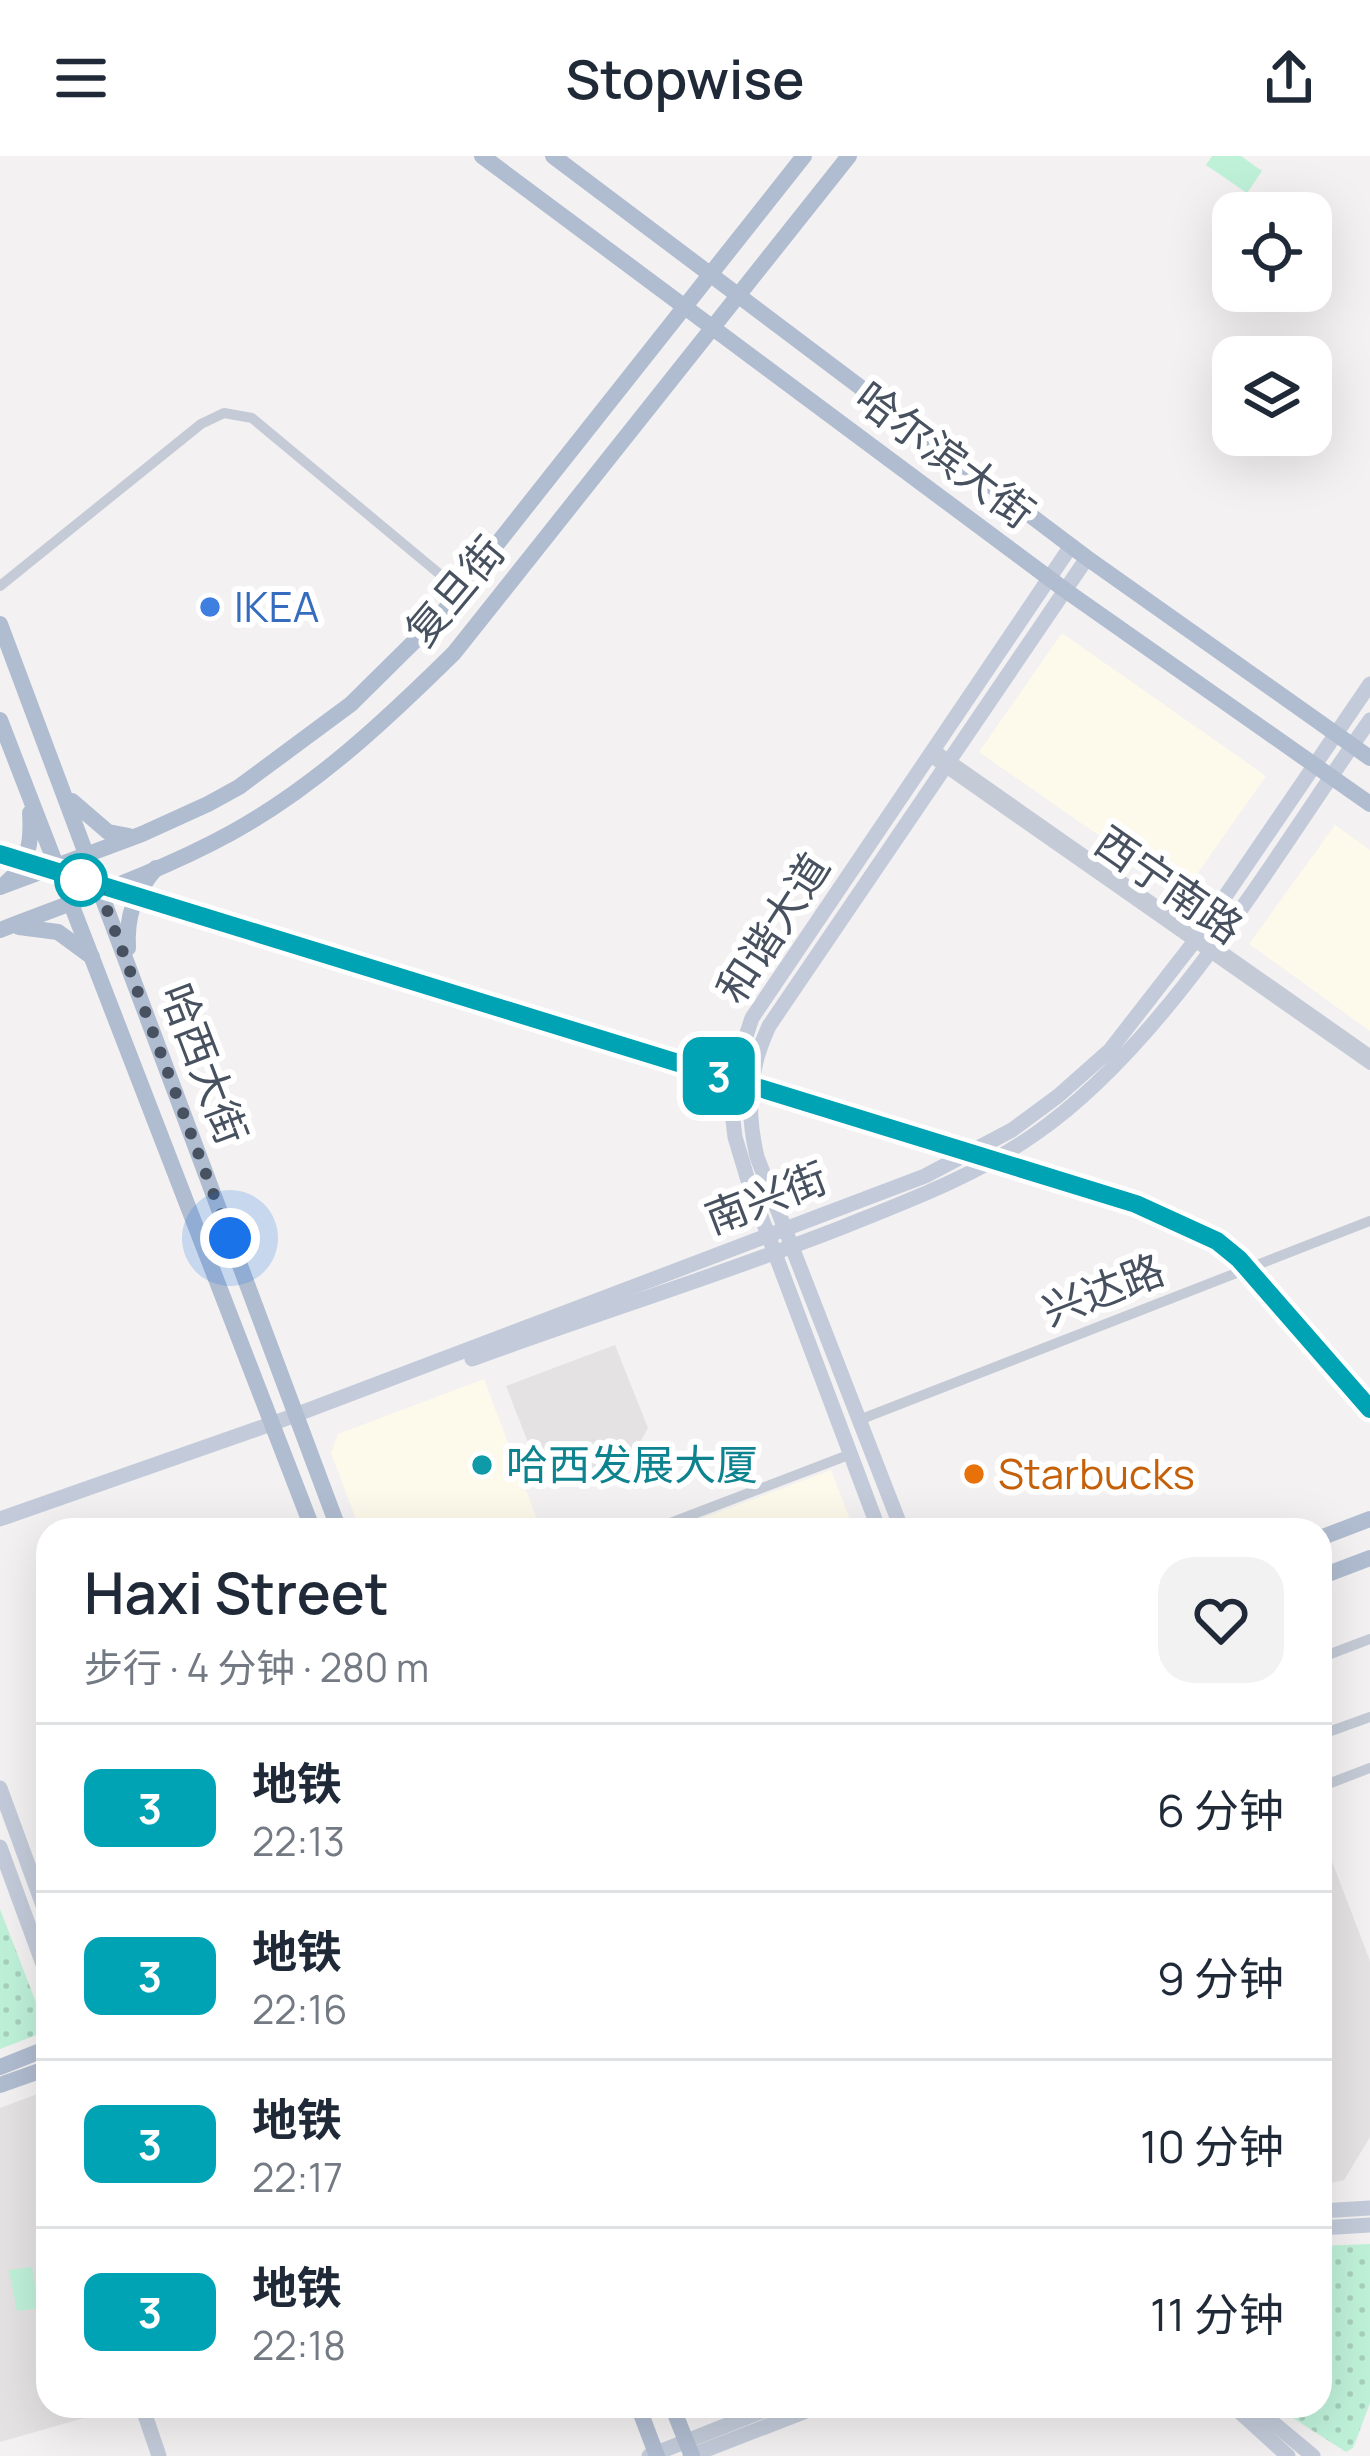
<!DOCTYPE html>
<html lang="zh">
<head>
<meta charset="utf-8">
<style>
  :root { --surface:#fff; --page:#f2f2f3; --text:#1f2937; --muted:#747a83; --line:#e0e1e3 }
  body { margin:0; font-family:Manrope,"Noto Sans SC",sans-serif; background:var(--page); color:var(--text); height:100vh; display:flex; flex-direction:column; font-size:45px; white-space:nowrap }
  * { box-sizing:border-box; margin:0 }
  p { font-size:39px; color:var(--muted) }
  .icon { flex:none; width:66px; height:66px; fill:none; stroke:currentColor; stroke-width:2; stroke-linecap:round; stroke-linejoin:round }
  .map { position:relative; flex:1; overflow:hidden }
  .side { position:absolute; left:36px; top:1362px; width:1296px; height:900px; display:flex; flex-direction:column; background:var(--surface); border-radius:36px; box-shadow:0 12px 48px #0002 }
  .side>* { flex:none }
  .badge { padding:0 24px; border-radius:18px; font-size:42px; line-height:78px }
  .fabs { position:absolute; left:1212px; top:36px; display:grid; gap:24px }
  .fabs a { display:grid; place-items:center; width:120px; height:120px; border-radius:24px; background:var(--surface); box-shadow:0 12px 48px #0002; font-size:60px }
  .you { position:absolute; width:60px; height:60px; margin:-30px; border:9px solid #fff; border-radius:50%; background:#1a73e8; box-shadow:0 0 0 18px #1a73e833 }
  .map>.badge { position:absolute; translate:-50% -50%; box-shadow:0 0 0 6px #fff }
  .round { display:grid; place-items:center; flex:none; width:126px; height:126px; border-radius:36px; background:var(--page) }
  .overview { display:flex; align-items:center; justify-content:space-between; height:204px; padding:0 48px }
  h1 { font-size:57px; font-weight:600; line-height:90px }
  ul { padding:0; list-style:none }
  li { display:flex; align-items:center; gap:36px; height:168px; padding:0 48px; border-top:3px solid var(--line) }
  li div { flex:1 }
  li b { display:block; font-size:45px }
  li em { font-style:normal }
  li .badge { min-width:132px; font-weight:700; text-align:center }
  header { display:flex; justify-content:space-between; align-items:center; height:156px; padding:0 48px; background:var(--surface); font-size:54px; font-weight:600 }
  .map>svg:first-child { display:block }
</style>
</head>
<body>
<header><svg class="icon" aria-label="menu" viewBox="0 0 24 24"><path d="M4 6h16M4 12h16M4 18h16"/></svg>Stopwise<svg class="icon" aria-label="share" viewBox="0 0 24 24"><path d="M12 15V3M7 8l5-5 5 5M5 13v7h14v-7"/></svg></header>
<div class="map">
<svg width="1370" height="2300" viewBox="0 0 1370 2300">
  <defs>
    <pattern id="park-dots" width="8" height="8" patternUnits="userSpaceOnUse" patternTransform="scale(3)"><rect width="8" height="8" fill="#bff1d9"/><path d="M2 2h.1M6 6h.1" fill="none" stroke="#a6d0bd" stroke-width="1.8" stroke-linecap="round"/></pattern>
  </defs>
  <rect width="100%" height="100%" fill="#f3f1f1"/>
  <g fill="#fdfaeb">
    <polygon points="1062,477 1266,620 1183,738 979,596"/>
    <polygon points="1335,669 1370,694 1370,875 1249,788"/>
    <polygon points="484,1223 541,1374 360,1374 331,1297 338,1278"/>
    <polygon points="831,1314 854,1374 671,1374"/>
  </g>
  <g fill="#e4e2e3">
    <polygon points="615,1189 648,1272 635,1295 545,1330 506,1230"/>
    <polygon points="1320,1674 1370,1805 1370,1981 1344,2024 1320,2029"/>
    <polygon points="48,1934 48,2250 119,2252 0,2286 0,1952"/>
  </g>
  <g fill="url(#park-dots)">
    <polygon points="0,1753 47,1875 0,1893"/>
    <polygon points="1370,2088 1370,2247 1353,2292 1346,2296 1293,2262 1282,2250 1320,2250 1320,2090"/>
  </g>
  <g fill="#bff1d9">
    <polygon points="1212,0 1241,0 1262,15 1247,37 1206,9"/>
    <polygon points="32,2111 39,2152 17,2155 9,2114"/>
  </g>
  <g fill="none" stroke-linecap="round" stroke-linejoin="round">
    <g stroke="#c4cbd6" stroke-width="10">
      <polyline points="0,430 201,268 224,257 252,262 460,435"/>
      <polyline points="936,594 1370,898"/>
      <polyline points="931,602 1370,909"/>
      <polyline points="859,1264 1370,1065"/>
      <polyline points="652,1374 851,1298"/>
      <polyline points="1320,1502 1370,1483"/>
      <polyline points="1320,1579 1370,1561"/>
      <polyline points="1320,1631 1370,1612"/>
    </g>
    <g stroke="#c3cbda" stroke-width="15">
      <path d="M472,1203c125,-46 252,-85 376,-134 65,-26 129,-50 187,-91 132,-91 242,-282 335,-414"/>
      <polyline points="0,1363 274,1267 925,1020 1012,974 1058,940 1110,894 1194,786 1370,528"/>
      <polyline points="879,1374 750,1031 735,981 731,947 734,916 752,862 1071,390"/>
      <path d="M902,1374l-145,-373c-11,-48 -9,-86 12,-131l318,-468"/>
      <polyline points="0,1632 48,1763"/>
      <polyline points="0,1691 48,1822"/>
      <polyline points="1320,2055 1370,2052"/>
      <polyline points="1320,2072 1370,2069"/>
      <polyline points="142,2250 159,2300"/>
      <polyline points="1233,2250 1288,2300"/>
      <polyline points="1253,2250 1313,2300"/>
      <polyline points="649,2300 775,2250"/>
      <polyline points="690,2300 819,2250"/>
    </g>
    <g stroke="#b0bcd0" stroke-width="16">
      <polyline points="482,0 1065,434 1370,648"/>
      <polyline points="553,0 1087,402 1370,602"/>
      <polyline points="0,468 339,1374"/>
      <polyline points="0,564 313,1374"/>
      <polyline points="72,645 108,676 129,680"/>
      <path d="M7,726c22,-18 25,-42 23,-69"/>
      <polyline points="0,731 142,678 208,648 239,631 351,548 440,460 804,0"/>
      <polyline points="19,771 58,776 92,801"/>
      <path d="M0,774c77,-30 158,-57 231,-97 84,-46 155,-113 223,-180l395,-497"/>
      <path d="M128,792c-2,-33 7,-55 28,-80"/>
      <polyline points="1320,1382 1370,1363"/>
      <polyline points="1320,1421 1370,1402"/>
      <polyline points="0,1911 48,1892"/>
      <polyline points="0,1929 48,1912"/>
      <polyline points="638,2250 657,2300"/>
      <polyline points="672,2250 692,2300"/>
    </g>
  </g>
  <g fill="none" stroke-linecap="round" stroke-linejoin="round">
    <defs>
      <polyline id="line" points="0,698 1136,1048 1217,1085 1239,1103 1370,1253"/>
    </defs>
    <use href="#line" stroke="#fff" stroke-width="27"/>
    <use href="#line" stroke="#00a3b4" stroke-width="18"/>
    <polyline stroke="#48515f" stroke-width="12" stroke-dasharray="0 21.6" points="81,724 100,735 230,1082"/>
  </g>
  <circle fill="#3f7fe0" stroke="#fff" stroke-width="4.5" cx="210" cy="451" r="12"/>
  <circle fill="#fff" stroke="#00a3b4" stroke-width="6" cx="81" cy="724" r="24"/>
  <circle fill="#0f9aa8" stroke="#fff" stroke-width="4.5" cx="482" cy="1309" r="12"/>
  <circle fill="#e8710a" stroke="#fff" stroke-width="4.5" cx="974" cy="1318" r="12"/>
  <g text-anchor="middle" stroke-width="12" stroke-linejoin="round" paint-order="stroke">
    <g font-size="42" fill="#48515f" stroke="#fff">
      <text transform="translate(945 299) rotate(37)" y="15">哈尔滨大街</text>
      <text transform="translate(455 435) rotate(-50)" y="15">复旦街</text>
      <text transform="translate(1169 729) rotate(35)" y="15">西宁南路</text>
      <text transform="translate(773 772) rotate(-57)" y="15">和谐大道</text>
      <text transform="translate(204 908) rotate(69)" y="15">哈西大街</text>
      <text transform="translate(766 1042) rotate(-21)" y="15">南兴街</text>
      <text transform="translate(1103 1134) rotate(-21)" y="15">兴达路</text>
    </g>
    <g font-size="42" fill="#366cbe" stroke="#fff" text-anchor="start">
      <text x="234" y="466">IKEA</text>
    </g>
    <g font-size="42" fill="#0d838f" stroke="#fff" text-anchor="start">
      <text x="506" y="1324">哈西发展大厦</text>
    </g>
    <g font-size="42" fill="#c56008" stroke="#fff" text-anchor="start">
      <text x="998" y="1333">Starbucks</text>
    </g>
  </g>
</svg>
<div class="fabs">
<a><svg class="icon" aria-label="locate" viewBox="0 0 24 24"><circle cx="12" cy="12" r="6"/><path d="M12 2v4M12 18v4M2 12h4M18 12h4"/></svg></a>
<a><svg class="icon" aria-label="layers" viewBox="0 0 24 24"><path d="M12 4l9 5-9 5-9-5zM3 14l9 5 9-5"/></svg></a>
</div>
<div class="you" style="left:230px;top:1082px"></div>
<b class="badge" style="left:719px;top:920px;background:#00a3b4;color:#fff">3</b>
<section class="side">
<div class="overview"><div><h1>Haxi Street</h1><p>步行 · 4 分钟 · 280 m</p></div><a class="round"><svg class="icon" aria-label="heart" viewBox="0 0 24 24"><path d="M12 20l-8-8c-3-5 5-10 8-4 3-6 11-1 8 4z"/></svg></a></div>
<ul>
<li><span class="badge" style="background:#00a3b4;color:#fff">3</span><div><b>地铁</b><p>22:13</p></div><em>6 分钟</em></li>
<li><span class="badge" style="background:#00a3b4;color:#fff">3</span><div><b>地铁</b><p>22:16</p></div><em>9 分钟</em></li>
<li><span class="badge" style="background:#00a3b4;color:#fff">3</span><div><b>地铁</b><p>22:17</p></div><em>10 分钟</em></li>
<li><span class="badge" style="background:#00a3b4;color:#fff">3</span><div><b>地铁</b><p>22:18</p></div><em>11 分钟</em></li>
</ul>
</section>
</div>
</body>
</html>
